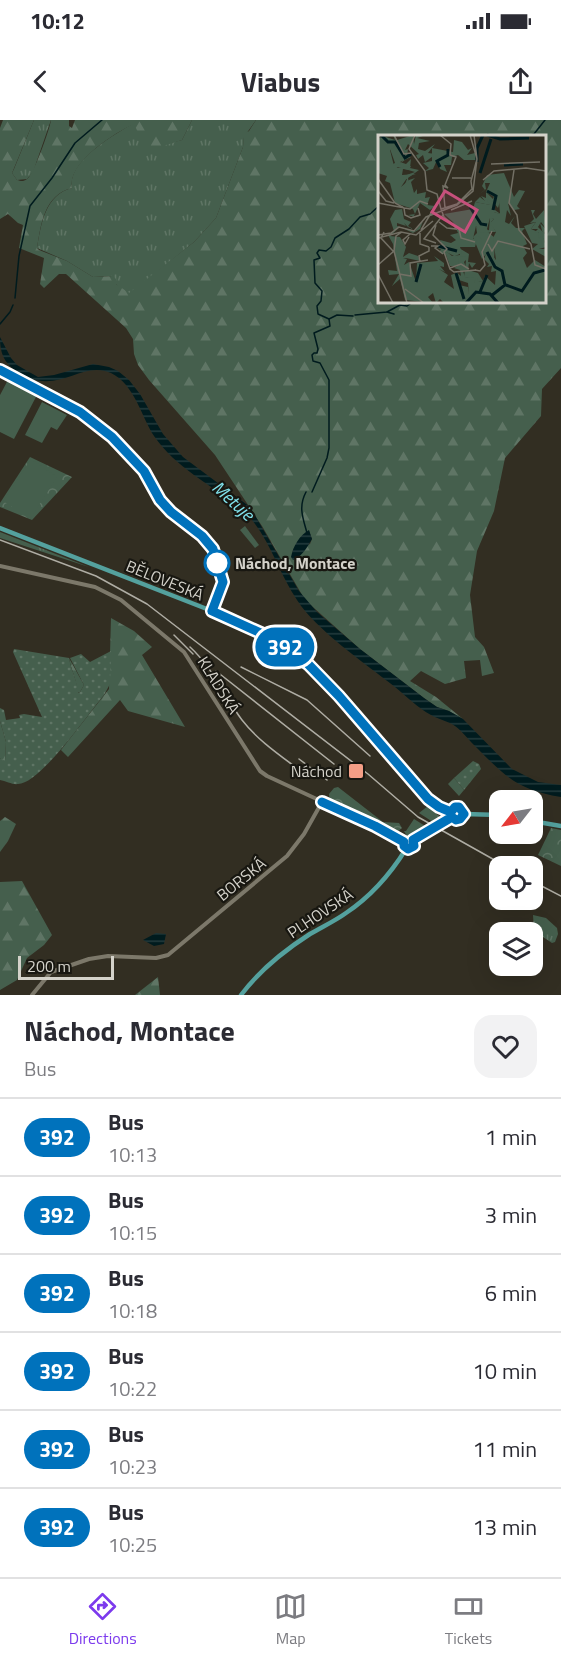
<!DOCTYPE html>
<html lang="en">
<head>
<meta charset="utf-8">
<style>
  :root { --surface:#fff; --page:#f2f2f3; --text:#2b2b33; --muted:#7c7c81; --line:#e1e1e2; --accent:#7c3aed }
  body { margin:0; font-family:"Titillium Web",sans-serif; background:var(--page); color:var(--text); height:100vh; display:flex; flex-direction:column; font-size:22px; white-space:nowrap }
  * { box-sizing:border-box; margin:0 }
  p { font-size:20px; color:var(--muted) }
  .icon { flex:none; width:33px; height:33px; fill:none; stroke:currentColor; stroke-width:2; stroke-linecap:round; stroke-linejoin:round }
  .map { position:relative; height:875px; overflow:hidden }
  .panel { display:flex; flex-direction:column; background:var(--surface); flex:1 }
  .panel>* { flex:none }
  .badge { padding:0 12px; border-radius:20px; font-size:21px; line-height:39px }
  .needle { width:39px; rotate:239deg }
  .controls { position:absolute; left:489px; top:670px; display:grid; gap:12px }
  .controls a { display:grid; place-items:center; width:54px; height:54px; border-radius:12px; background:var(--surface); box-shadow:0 6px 24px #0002; font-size:30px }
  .scale { position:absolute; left:18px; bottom:15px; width:96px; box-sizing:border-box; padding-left:6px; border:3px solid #d4d2ca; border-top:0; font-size:16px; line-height:21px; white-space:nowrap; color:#d4d2ca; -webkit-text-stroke:4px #181711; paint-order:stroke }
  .map>.badge { position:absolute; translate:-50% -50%; box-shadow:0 0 0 3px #fff }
  .round { display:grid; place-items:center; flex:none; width:63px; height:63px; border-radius:18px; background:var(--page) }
  .overview { display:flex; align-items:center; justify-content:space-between; height:102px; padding:0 24px }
  h1 { font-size:28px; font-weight:700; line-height:45px }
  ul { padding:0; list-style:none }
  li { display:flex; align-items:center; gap:18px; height:78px; padding:0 24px; border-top:2px solid var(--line) }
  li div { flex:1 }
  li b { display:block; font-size:22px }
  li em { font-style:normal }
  li .badge { min-width:66px; font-weight:700; text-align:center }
  .status { display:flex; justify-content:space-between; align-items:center; height:42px; padding:0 30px; background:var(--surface); direction:ltr }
  .status svg { height:16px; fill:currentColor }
  header { display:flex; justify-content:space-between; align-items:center; height:78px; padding:0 24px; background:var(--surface); font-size:27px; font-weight:700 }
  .menu { display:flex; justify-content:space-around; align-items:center; height:84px; border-top:2px solid var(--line); background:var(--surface); font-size:16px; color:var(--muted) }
  .menu a { display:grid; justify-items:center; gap:3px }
  .menu .current { color:var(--accent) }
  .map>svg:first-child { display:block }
</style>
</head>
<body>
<div class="status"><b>10:12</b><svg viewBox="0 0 49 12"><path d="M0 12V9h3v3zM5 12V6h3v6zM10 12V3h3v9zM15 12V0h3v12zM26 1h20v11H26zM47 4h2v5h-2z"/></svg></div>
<header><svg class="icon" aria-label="back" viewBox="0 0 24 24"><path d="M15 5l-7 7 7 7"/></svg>Viabus<svg class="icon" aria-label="share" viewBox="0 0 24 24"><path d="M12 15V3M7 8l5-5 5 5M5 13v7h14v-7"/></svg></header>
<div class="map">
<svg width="561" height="875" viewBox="0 0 561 875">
  <defs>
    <pattern id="grass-tufts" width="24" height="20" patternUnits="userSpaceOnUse" patternTransform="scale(1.5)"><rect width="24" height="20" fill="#455f4d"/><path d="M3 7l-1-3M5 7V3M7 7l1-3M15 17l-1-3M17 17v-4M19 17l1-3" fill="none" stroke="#5f7565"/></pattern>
    <pattern id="forest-firs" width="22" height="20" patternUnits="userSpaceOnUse" patternTransform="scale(1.5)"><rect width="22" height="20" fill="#455f4d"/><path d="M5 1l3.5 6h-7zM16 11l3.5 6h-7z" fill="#5f7565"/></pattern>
    <pattern id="park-crowns" width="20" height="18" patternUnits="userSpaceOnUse" patternTransform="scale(1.5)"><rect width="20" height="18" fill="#455f4d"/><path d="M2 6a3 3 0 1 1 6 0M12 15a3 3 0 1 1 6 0" fill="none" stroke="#5f7565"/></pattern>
    <pattern id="garden-dots" width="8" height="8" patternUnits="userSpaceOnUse" patternTransform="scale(1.5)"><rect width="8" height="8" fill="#455f4d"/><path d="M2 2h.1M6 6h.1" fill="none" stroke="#5f7565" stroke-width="1.8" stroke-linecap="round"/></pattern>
    <pattern id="water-rules" width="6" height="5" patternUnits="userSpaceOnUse" patternTransform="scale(1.5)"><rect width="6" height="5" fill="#001b1e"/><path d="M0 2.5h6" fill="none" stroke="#243b3d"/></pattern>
  </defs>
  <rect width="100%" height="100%" fill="#322e22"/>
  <g fill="url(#grass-tufts)">
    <polygon points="34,0 51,0 33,52 27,59 17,60 12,53 14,49"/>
    <path d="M192,0h64l-12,17 -1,10 -27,71 -22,24 -63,51h-6l-9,-9v-3l-5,-5 -18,1 -26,-16 -30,-13c4,-24 8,-53 35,-60 -5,-27 42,-53 62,-65l32,21 16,-4z"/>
    <polygon points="0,412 89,447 0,418"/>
    <polygon points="533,795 546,798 557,808 558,814 555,822 552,823 534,811"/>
  </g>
  <g fill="url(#forest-firs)" fill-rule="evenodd">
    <path d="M3,0h31l-22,53 5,7c4,1 6,2 10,-1 6,-3 23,-50 24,-59h18v6l3,2 3,-8h117l-10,20 -35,11 -13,-27c-20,9 -67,39 -62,64 -28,7 -31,36 -35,60l2,2 28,11 26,16 20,-1 3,3v5l13,9 65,-51 22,-24 27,-71 1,-13 5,-3 7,-11h305v248l-19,21 -1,27 -36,42 -11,53 -17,40 -7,44 5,42 9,10 10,26 -12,3 -2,-16 -16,1 2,17 -21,6 -24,-13 -11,10 26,16 27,22 -14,-8 -12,-4 -13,-9 -64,-49 -55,-49 -43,-74 -47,-71 -66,-75 -11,-15 -4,-11 -1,-15 -7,-11 -60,-54h-7l-15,14 -4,-4 4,-26 -25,-10 4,-23 -5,-2 -10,-9 -8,5v-91zM380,16h164v166h-164zM309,411l3,8 -2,5 -18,8 8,-14z"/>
    <polygon points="111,498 134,511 152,527 142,535 185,607 128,591 120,580 68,637 61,630 109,569"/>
    <path d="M69,538l15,27 -4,7 -3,1c1,-11 -6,-23 -8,-35z"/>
    <polygon points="0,601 6,622 5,642 0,638"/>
    <polygon points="5,697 16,704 8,721 0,732 0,701"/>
    <polygon points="22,761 52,815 44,825 27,838 17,860 0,870 0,762"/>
    <polygon points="158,857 160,875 135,875"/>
  </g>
  <g fill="url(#park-crowns)">
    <polygon points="30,337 72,357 32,400 0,387 0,383"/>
    <polygon points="454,658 464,670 459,676 448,664"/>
    <polygon points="338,667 383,702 399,703 402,708 396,713 330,683 329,674 334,668"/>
    <polygon points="428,686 439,696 436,704 419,693"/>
    <polygon points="414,699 430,709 420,714 407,716 404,711 406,711"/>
    <polygon points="551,708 561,710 561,746 538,735"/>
  </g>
  <g fill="url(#garden-dots)">
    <path d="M14,529l55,9c2,12 9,24 9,35l2,-1 4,-7 -14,-27 11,-4 9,8 21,-11 -1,33 -6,11c-16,19 -64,89 -86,89 -5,1 -12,-3 -18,-4v-22l5,3 1,-19 -6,-21v-13l4,2 2,10 14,-2 -1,-3 5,-1 18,3 -29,-65z"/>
    <polygon points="473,641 479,644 481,649 464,670 454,658"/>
  </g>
  <g fill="#455f4d">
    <polygon points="8,260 37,275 14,319 0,312 0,275"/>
    <polygon points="42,282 67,295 57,310 51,307 42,323 25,315"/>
    <polygon points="31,339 57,357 30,399 3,381"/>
    <polygon points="245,406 259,425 255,428 240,410"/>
  </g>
  <g fill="url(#water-rules)">
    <path d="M0,217l11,21 6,7 21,12 16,-2 39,-11 16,3 9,4 11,9 11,14 23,40 20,23 67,50 49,84 18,21 43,37 64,49 13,9 12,4 14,8 49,50 26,13 23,3v12c-44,-7 -56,-21 -87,-52 -6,-6 -12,-14 -19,-19 -7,-5 -17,-7 -24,-11 -13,-7 -25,-19 -36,-28 -29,-23 -79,-57 -98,-87 -20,-29 -29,-69 -57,-92 -30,-24 -64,-40 -86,-72 -13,-20 -19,-51 -43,-63 -31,-14 -54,26 -95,-2 -13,-9 -16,-19 -16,-34z"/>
    <path d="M309,410l3,9c-4,7 -11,19 -19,21l-2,-3c2,-11 9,-22 18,-27z"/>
    <polygon points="156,813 166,814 164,824 154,826 143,820"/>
  </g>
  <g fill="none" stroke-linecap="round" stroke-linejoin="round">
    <g stroke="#001b1e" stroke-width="1.5">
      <polyline points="527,16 534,14 545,0"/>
      <polyline points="15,178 19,136 30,86 52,58 75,23 102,0"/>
      <polyline points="387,192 394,194"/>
      <polyline points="355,195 387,192 400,185 407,186 413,182"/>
      <polyline points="329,199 337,195 353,196"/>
      <polyline points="0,204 10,192 13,185"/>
      <path d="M306,372c-8,15 -3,26 1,41"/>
      <polyline points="312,372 327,338 329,328 329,260 320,243 313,241 312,235 314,233 317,233 318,229 314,213 330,206 329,199 318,194 317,186 321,181 322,171 315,163 314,140 320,138 317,133 319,130 326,131 331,127 335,118 349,109 360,97 370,94 380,85"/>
    </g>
    <g stroke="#7c786a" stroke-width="4">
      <polyline points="0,446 95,467 121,480 184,532 260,651 267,656 375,706 404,722"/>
      <polyline points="32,875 51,852 89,839 108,836 156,838 168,835 287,736 304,714 322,682"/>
    </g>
    <g stroke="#54a19e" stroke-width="4.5">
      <polyline points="0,408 212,491 276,521 313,548 344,582 428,679 439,687 451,692"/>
      <polyline points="439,687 443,695 442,703"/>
      <polyline points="451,692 455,687 459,687 464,694"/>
      <polyline points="464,694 500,695"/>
      <polyline points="532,701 561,706"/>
      <polyline points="413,720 412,728 408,729 404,727 403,724 406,719 410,718 413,720 452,697 456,700 460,699 464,694"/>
      <path d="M241,875c18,-24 44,-45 69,-61 12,-7 25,-13 36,-21 24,-16 45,-40 60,-64"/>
    </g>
    <g stroke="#afada4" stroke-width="1.5">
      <polyline points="0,420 96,456 147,484 368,654 418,697 507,747"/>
      <polyline points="174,515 193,534"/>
      <path d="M190,527c23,21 34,49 52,73 17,22 42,38 64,55"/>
      <polyline points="241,547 307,580 370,636"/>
      <polyline points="216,551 334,644"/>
      <polyline points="299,639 327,660"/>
      <polyline points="532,761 561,776"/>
    </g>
  </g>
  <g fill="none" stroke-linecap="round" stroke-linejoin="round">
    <defs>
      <polyline id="line" points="0,250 80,292 112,317 144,351 160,380 171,392 202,416 213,429 223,462 212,491 263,514 289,530 308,544 339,576 428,679 439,687 451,692 455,687 459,687 464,694 460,699 456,700 452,697 413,720 414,726 408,729 404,726 404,722 375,706 322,682"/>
    </defs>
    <use href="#line" stroke="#fff" stroke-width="14"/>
    <use href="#line" stroke="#0072bc" stroke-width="9"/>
  </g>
  <circle fill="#fff" stroke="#0072bc" stroke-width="3" cx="217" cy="443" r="12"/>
  <rect fill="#f49e86" stroke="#181711" stroke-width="2" x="348" y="643" width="16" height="16" rx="3"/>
  <g text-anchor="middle" stroke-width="4.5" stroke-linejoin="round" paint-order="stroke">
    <g font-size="16" font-weight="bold" fill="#d4d2ca" stroke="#181711" text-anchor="start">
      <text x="235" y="449">Náchod, Montace</text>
    </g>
    <g font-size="16" fill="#d4d2ca" stroke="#181711">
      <text transform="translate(165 460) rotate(22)" y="6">BĚLOVESKÁ</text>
      <text transform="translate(219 565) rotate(58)" y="6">KLADSKÁ</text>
      <text transform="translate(241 759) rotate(-39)" y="6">BORSKÁ</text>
      <text transform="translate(320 793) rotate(-34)" y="6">PLHOVSKÁ</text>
    </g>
    <g font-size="16" fill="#d4d2ca" stroke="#181711" text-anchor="end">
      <text x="342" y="657">Náchod</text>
    </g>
    <g font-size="18" font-style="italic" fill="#81e3ed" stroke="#181711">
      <text transform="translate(233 381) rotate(42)" y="6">Metuje</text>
    </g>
  </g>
  <g transform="translate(378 15)">
    <rect width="168" height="168" fill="#322e22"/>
    <path d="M15,0l4,5 16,-5 1,9 2,-9 7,1 -6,2 13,3 -11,2 -1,6 7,2 10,-7 -7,9 8,1 -11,8 -2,-7 -5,4 -2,-4 3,-1 -11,-10 -3,6 3,-1 -1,8h4l-11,5 6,2 5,-5 -1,9 9,2 -11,8 1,5 -5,4 3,-8 -9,-1 17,-6 -17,-5 -6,4 -1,-2 4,-2 -4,-2 4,-2 -5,-14 7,-4zM108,57l7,7 2,-5 6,4 -3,10 -4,-5 -2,5 10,7 -8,-3 -12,5 -7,-4 4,-1 -3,-4 6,3 8,-6 -15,-3 5,-5 5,4 -4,-5 5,2zM112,82l4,2 -3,3 5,10h-8l7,6 -1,24 -7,-9 -5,6 -9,-22 4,-4 -1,-7 6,6 7,-2zM158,87l-5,7 12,5 -3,-11 6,6 -3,7 3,11 -7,2h7v8l-14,-8 6,-5 -6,-1 -8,-17zM64,113l10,8 8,-1 -1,-7 10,6 -1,8 8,1 -4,5 -3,-5 -1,7 10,3 5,8 -9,2v-4l-10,-2 2,-17 -8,6h-8l-4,-11 -7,-3z" fill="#455f4d"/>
    <path d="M5,1l15,5 8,17 5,-3 -10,8 4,-6h-1l-2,2 -2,1 3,-4 -7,-10 -6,4 4,16 5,-3 2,1 -5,4 15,-2 -2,4 -6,-1 -1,6 14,-1 -13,4h4l-6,9 8,-7 6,-2 -4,4 3,11 3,-4v5l9,-2 -1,6 5,-1 -3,8 8,1 -5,4 -10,-7 -6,13h6l-6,1 -6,-2 7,-1 -2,-5 -18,-6 -5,-20 -5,-2 2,-5 -9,-3v-34zM76,5l8,2 6,8 4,-2 -5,7 8,-2 1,7h-12l-6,-5 -6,2 -1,8h-7l3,7 -7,-3 -3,-9 -4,9 -8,2 4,-3 -6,-5 9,-2v-13l21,4zM126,38l10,24 5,-7 6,1 -8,15 3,3 -6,1 -6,-7 3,13 -4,-6 -2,12 4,2 6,-8 -4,7 5,5h9l-3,3 5,13 -4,2 4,7 -4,5 4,10 8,-8 11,7v36h-102l-4,-4 -4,4 -3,-10 -5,4 5,6 -28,-3 -5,-21 -8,7 7,-12 -10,1 -1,-5 9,1 -4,-27 -5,-9 6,-4 -4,-12 5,-9 7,-1 2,10 7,3 -3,4 5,3 -5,-2 -4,-4 2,3 -9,-3v3l18,5 8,-10 -3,8 -7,4 -13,-6 -10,9 10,1 6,10 7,2 -7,-2 -3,10 6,-4 9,3 2,5 -14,-3h-3l4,1 -3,6 5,-3 7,20 1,-19 21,-2 -4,-5 10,7v4l-4,-1 5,6 -6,-3 9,6 -4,7 10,7 -3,-14 5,-2 3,12 9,2 1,7 -1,-11 -9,-3 -3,-8 5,4 -1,-6 -6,-2 5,-3 -1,-7 -20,-10 4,-2 -2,-6 11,3 5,-3 -6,-5 8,-2 -5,-11 -9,-8 29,-5 2,-7 16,3 -3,-3 -1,-3 8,4 -1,9 6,2 -1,-14 -13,-8 4,-9h-5l1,6 -8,6 7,-5 -3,-4 5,-11zM112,83l4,1 -4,4 6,9 -3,6 3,22 -6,-8 -1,5 -2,-6 -3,8 5,5 -2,3 5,-1 -1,6 5,-1 -1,14 -10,-9 -2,5 -6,1 1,-4h-2l-2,5v-5l-9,-1 -2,-6 5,1 -4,-10 4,-5 -13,-1 7,-3 -2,-6h15l2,-7h5l-3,-4 -6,3 3,-13 4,6 10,1 -3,-4zM153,75h4l-2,4 3,5 8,-9 2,19 -5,-7 -3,5 8,8v9l-4,-8 -4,3 1,-7 -5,1 4,-4h-7l5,-7 -6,1 4,-4z" fill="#455f4d" fill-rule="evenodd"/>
    <path fill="none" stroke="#001b1e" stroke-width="3" d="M3,0l7,7h7l10,16 6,-4M109,0l13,4 29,-1M99,27v-14l6,-13M126,30l19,-1M62,32l-3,-6 11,-6v-6M102,38l11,-34M109,56l9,5 -3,14M92,72l11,17 6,1M60,111l19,5M109,117l8,15 7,4 3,14 -14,11M78,138l8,26M38,147l5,-18M128,150l16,6 12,-18 11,-3M102,157l7,-17M88,168l10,-11 14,2 8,9"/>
    <path fill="none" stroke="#737065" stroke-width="1.5" d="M16,0l10,19 7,-1M37,0l-6,14 16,22 2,19 10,4 4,15M62,0l11,9 -1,11 6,2 -11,28 3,3 -5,-2 2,22M113,29l49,-2M136,35l-5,33 8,12 2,15 12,14 4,21 11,4M74,43h19M0,44l17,24 9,5 1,7 6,3 9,-3 -2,-7M105,45l11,-9 32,-3 20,3M0,56l8,10 8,2M0,68l32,6 10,-8 8,3M63,74l3,8 15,12 2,9 14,4M63,74l16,-5 15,-15 -1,-8 6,-22 -7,-24M73,75l21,-9M61,87l8,6 9,1 -2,-4M58,90l-3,10 14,14 -3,3 6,17 4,3 22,-2M43,95l13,-22M6,97l-3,6 12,13M24,97l-6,4 -2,15 13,52M42,98v11l9,3M0,100l13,-2 8,-6 15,4 12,-14 31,-12 16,-14 4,-32 -3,-24M31,102l-4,7 -2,-4 7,-6M0,103l23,-6 15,3 17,-14M58,108l-12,-4 19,-24M110,109l4,7 6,-10 32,8M53,111h7l-3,2 8,6M42,127l-1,-6 10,-5v-4M0,130l16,-14M72,133l11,-4 8,5M97,135l5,1 5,-6 -3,-13 10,-21M0,139l15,29M21,139l12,2 -1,-13 18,-3M27,154l19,14"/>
    <path fill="#c7507c" fill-opacity="0.15" stroke="#c7507c" stroke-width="3" d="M67,56l32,19 -12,22 -33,-20z"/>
    <rect width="168" height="168" fill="none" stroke="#d4d2ca" stroke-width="3"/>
  </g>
</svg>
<div class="controls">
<a><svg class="needle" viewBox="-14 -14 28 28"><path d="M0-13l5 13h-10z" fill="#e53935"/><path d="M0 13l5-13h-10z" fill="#7c7c81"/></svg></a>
<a><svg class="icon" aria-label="locate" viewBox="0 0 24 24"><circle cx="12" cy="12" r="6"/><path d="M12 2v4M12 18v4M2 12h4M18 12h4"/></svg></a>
<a><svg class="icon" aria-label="layers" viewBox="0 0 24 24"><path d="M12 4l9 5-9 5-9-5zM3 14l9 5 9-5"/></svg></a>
</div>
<div class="scale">200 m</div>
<b class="badge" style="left:285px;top:527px;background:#0072bc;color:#fff">392</b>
</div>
<section class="panel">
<div class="overview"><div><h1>Náchod, Montace</h1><p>Bus</p></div><a class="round"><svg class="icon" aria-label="heart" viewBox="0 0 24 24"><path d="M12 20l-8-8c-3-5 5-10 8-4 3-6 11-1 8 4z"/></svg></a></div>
<ul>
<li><span class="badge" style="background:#0072bc;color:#fff">392</span><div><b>Bus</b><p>10:13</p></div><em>1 min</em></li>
<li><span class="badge" style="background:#0072bc;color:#fff">392</span><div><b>Bus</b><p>10:15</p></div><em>3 min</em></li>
<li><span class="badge" style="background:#0072bc;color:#fff">392</span><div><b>Bus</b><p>10:18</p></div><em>6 min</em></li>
<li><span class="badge" style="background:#0072bc;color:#fff">392</span><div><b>Bus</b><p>10:22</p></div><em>10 min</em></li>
<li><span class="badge" style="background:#0072bc;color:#fff">392</span><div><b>Bus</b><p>10:23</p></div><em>11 min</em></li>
<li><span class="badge" style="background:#0072bc;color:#fff">392</span><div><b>Bus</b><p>10:25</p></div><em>13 min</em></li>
</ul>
</section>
<nav class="menu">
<a class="current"><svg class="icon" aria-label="directions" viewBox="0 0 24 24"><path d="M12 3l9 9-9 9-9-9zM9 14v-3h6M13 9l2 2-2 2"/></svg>Directions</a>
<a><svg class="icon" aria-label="map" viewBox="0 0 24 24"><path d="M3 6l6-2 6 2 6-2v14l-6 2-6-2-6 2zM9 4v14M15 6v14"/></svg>Map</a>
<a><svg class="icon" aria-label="tickets" viewBox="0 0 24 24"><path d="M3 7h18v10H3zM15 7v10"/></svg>Tickets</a>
</nav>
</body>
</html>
